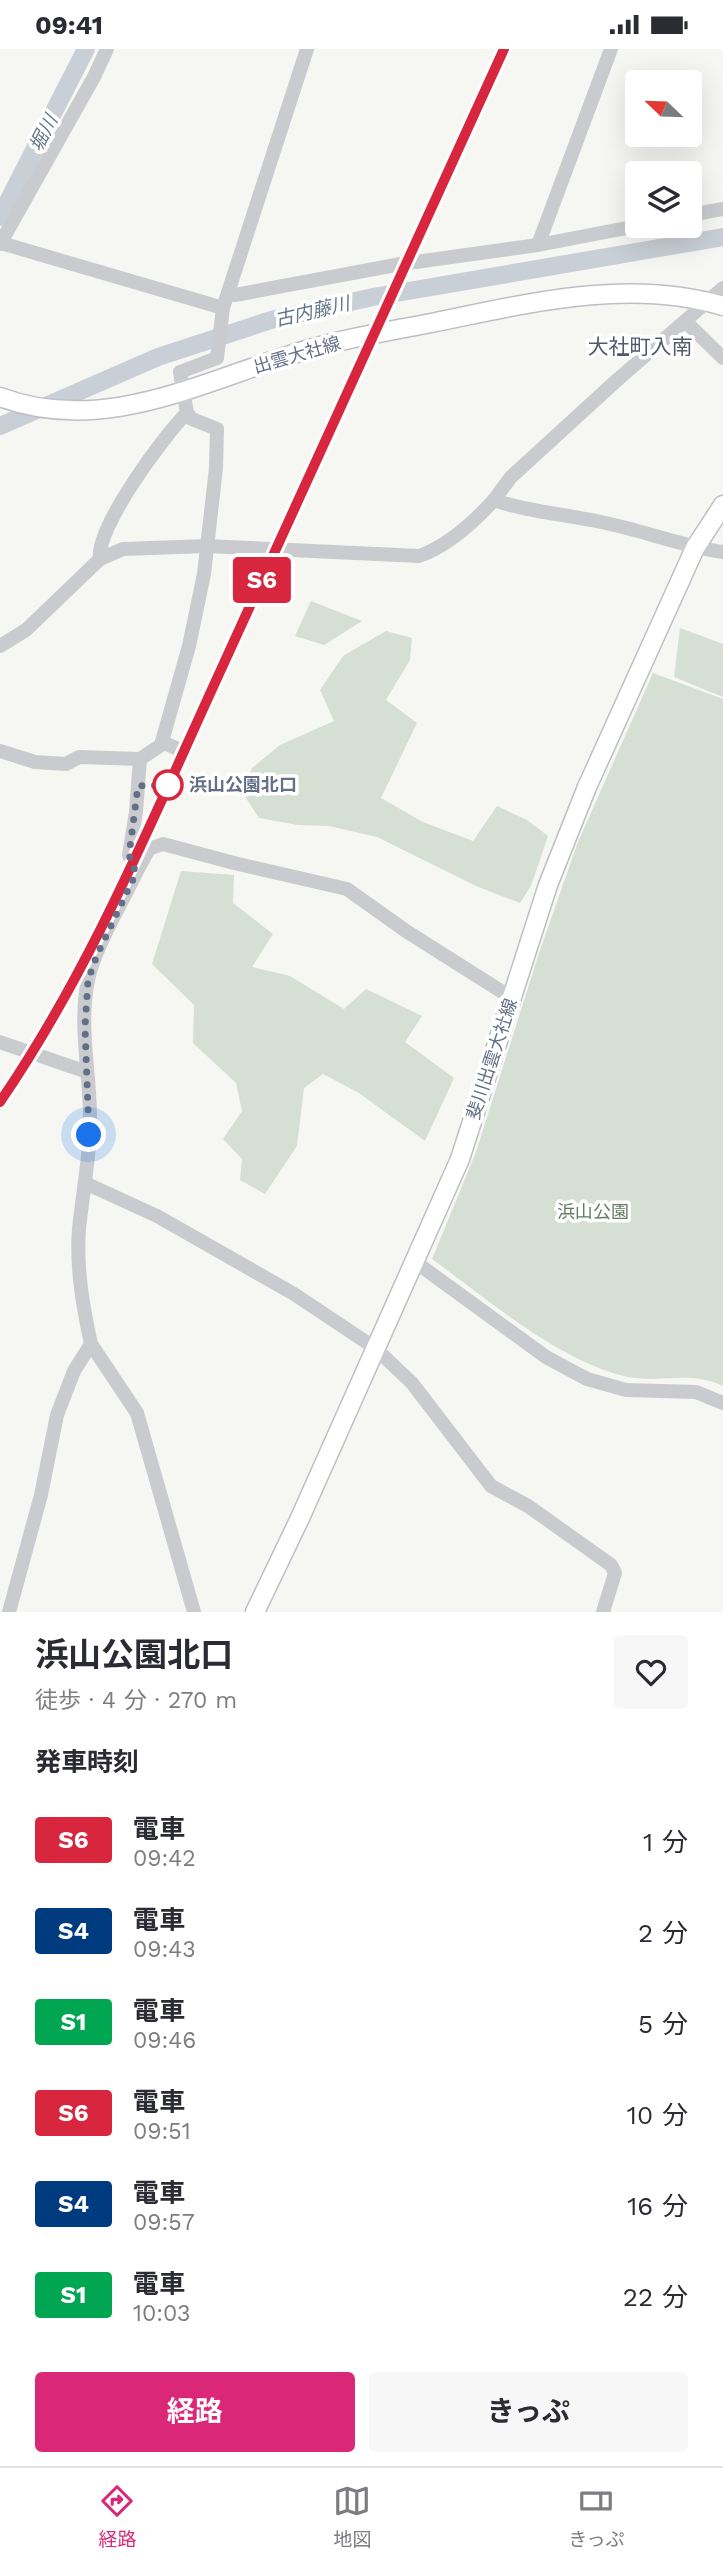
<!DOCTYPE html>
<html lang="ja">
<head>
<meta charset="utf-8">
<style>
  :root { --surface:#fff; --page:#f7f7f7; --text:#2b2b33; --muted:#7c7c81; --line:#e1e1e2; --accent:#db2777 }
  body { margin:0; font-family:"Work Sans","Noto Sans JP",sans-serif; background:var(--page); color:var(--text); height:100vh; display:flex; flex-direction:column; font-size:26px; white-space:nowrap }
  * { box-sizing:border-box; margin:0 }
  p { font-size:23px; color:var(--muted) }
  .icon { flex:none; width:38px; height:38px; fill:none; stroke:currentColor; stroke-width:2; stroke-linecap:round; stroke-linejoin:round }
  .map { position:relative; height:1563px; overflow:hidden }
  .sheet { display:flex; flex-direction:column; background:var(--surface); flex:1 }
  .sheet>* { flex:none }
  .badge { padding:0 14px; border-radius:5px; font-size:24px; line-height:46px }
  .needle { width:46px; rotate:293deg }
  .tools { position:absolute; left:625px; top:21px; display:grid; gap:14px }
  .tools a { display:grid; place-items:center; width:77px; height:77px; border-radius:7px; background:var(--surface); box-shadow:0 7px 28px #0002; font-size:35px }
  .you { position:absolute; width:35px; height:35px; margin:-18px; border:5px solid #fff; border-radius:50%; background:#1a73e8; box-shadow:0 0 0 10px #1a73e833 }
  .map>.badge { position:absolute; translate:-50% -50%; box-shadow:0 0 0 4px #fff }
  h2 { padding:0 35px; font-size:26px; line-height:63px }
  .round { display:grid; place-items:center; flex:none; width:74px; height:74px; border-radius:7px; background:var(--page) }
  .headline { display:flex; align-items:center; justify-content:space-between; height:119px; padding:0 35px }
  h1 { font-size:33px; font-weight:700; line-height:52px }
  .cta { display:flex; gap:14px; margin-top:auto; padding:14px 35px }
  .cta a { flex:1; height:80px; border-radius:7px; background:var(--accent); color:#fff; font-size:28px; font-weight:700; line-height:80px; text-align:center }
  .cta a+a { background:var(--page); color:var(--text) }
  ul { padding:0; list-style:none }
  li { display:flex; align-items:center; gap:21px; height:91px; padding:0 35px }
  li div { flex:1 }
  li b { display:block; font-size:26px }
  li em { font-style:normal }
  li .badge { min-width:77px; font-weight:700; text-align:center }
  .status { display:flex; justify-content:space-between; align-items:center; height:49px; padding:0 35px; background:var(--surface); direction:ltr }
  .status svg { height:19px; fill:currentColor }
  .tab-bar { display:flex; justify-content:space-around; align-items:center; height:98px; border-top:2px solid var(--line); background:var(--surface); font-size:19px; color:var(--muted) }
  .tab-bar a { display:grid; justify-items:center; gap:4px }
  .tab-bar .active { color:var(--accent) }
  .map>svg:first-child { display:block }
</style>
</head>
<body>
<div class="status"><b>09:41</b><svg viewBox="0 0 49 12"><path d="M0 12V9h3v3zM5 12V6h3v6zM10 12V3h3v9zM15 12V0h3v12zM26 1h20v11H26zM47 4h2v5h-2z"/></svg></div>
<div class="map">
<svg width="723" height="1563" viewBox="0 0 723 1563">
  <rect width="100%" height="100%" fill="#f6f7f3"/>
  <g fill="#d5dfd3">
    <polygon points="311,552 362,572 324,596 295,587"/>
    <polygon points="680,579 723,595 723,648 674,628"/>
    <polygon points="386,582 412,589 410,611 386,651 417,674 381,749 423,773 473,792 497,757 527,771 548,787 531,837 520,854 476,837 377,788 329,777 298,776 259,769 242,743 252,719 280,696 334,672 320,641 343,607"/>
    <path d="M653,624l70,26v687c-32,-16 -63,-3 -95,-9 -67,-14 -141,-78 -196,-118l44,-107 63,-199 39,-111z"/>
    <polygon points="181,822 234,826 233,854 273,885 252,918 290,927 344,960 366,940 422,967 405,993 454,1029 425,1092 359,1044 323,1025 304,1039 297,1097 265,1145 240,1131 242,1110 223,1090 242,1062 236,1034 193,994 194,956 152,915"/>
  </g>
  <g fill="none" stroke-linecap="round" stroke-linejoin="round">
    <g stroke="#c9cfd6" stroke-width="18">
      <polyline points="0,168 86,0"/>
      <polyline points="0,377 158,308 271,271 373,248 723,188"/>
    </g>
    <defs>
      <g id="major">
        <path d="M0,348c109,41 213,-22 317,-50 39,-11 79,-17 119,-25 93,-19 193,-44 287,-16"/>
        <polyline points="255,1563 300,1469 460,1110 548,836 587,738 695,499 723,456"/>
      </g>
    </defs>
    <use href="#major" stroke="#bdbfc4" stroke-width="21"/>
    <g stroke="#c9cbcf" stroke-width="14">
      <polyline points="690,166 723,160"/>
      <polyline points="1,194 223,259"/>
      <polyline points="0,195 94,28 107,0"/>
      <polyline points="538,196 611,0"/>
      <polyline points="228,244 235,246 401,215 538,196 637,177"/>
      <polyline points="686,273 723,309"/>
      <polyline points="494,451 511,428 616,332 723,239"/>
      <path d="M100,510c-5,-30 64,-124 87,-146l-7,-41 37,-14 6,-50 84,-259"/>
      <path d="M0,597l26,-16 74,-71 23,-10 84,-3 212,10c29,-10 54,-33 75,-56 34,12 71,14 107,22 41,8 80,24 122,30"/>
      <polyline points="162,693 178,700"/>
      <polyline points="0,702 35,713 66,715 79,708 140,710"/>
      <polyline points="136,824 149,800 163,795 234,814 347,840 406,882 512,949"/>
      <polyline points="0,993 87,1023"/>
      <polyline points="85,1134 157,1167 294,1245 375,1299 412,1334 491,1437 528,1457 611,1516 615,1524 603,1563"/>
      <polyline points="414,1212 546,1308 587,1330 626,1341 696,1343 723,1354"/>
      <polyline points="91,1295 137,1364 194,1563"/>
      <path d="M9,1563l32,-117 16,-80 17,-44 17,-27c-8,-37 -15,-76 -12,-115 4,-39 12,-78 11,-117 -1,-43 -11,-89 -2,-132 6,-31 34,-77 48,-107l-7,-18 7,-43 4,-53 21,-14 28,-99 15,-72 12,-106 1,-39 -25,-10 -5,-6"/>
    </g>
    <use href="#major" stroke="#fff" stroke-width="18"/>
    <defs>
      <path id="rail" d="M0,1053c93,-138 158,-293 226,-444 93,-203 185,-406 278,-609"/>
    </defs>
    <use href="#rail" stroke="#aaadb4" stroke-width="5"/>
    <use href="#rail" stroke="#fff" stroke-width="2.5" stroke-dasharray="8" stroke-linecap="butt"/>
  </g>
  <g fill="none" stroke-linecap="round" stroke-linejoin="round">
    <defs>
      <path id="line" d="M0,1053c91,-133 152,-282 219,-428 96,-208 189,-417 285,-625"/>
    </defs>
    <use href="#line" stroke="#fff" stroke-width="16"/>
    <use href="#line" stroke="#d7263d" stroke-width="10"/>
    <polyline stroke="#636f87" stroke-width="7" stroke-dasharray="0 12.6" points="89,1086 85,978 88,931 97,906 136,824 129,806 138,737 168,736"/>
  </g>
  <circle fill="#fff" stroke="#d7263d" stroke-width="3.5" cx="168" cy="736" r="14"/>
  <g text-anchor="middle" stroke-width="7" stroke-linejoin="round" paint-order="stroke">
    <g font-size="18" fill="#636f87" stroke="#fff">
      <text transform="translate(297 306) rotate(-16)" y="6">出雲大社線</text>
      <text transform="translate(492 1010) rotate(-72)" y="6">斐川出雲大社線</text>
    </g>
    <g font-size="18" font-weight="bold" fill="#636f87" stroke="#fff" text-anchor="start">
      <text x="189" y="742">浜山公園北口</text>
    </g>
    <g font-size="18" fill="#627d63" stroke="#fff">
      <text x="593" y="1169">浜山公園</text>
    </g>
    <g font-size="19" font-style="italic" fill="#63778b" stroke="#fff">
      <text transform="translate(43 84) rotate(-63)" y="7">堀川</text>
      <text transform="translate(312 262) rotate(-13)" y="7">古内藤川</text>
    </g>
    <g font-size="21" fill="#515a6b" stroke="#fff">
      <text x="640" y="305">大社町入南</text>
    </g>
  </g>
</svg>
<div class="tools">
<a><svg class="needle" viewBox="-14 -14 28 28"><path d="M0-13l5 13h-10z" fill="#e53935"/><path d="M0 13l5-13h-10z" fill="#7c7c81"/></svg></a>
<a><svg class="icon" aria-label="layers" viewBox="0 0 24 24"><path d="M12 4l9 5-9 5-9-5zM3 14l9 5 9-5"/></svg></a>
</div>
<div class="you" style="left:89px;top:1086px"></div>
<b class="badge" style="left:262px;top:531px;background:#d7263d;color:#fff">S6</b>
</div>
<section class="sheet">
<div class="headline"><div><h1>浜山公園北口</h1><p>徒歩 · 4 分 · 270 m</p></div><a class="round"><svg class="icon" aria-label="heart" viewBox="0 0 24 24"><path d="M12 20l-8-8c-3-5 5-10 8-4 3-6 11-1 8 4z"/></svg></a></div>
<h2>発車時刻</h2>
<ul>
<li><span class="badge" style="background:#d7263d;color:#fff">S6</span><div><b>電車</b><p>09:42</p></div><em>1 分</em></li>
<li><span class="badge" style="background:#003b80;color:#fff">S4</span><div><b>電車</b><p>09:43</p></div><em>2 分</em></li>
<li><span class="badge" style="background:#00a651;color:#fff">S1</span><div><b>電車</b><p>09:46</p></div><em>5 分</em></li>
<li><span class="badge" style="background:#d7263d;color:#fff">S6</span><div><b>電車</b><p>09:51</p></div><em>10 分</em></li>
<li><span class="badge" style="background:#003b80;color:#fff">S4</span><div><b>電車</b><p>09:57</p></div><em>16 分</em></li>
<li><span class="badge" style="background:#00a651;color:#fff">S1</span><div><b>電車</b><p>10:03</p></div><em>22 分</em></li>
</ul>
<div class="cta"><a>経路</a><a>きっぷ</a></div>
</section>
<nav class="tab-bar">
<a class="active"><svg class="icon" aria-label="directions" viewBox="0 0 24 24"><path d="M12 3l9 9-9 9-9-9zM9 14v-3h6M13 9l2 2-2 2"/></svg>経路</a>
<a><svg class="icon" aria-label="map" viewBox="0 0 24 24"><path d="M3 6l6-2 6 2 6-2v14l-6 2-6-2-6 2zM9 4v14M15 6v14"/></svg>地図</a>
<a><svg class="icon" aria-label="tickets" viewBox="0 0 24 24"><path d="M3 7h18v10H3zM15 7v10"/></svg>きっぷ</a>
</nav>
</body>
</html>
